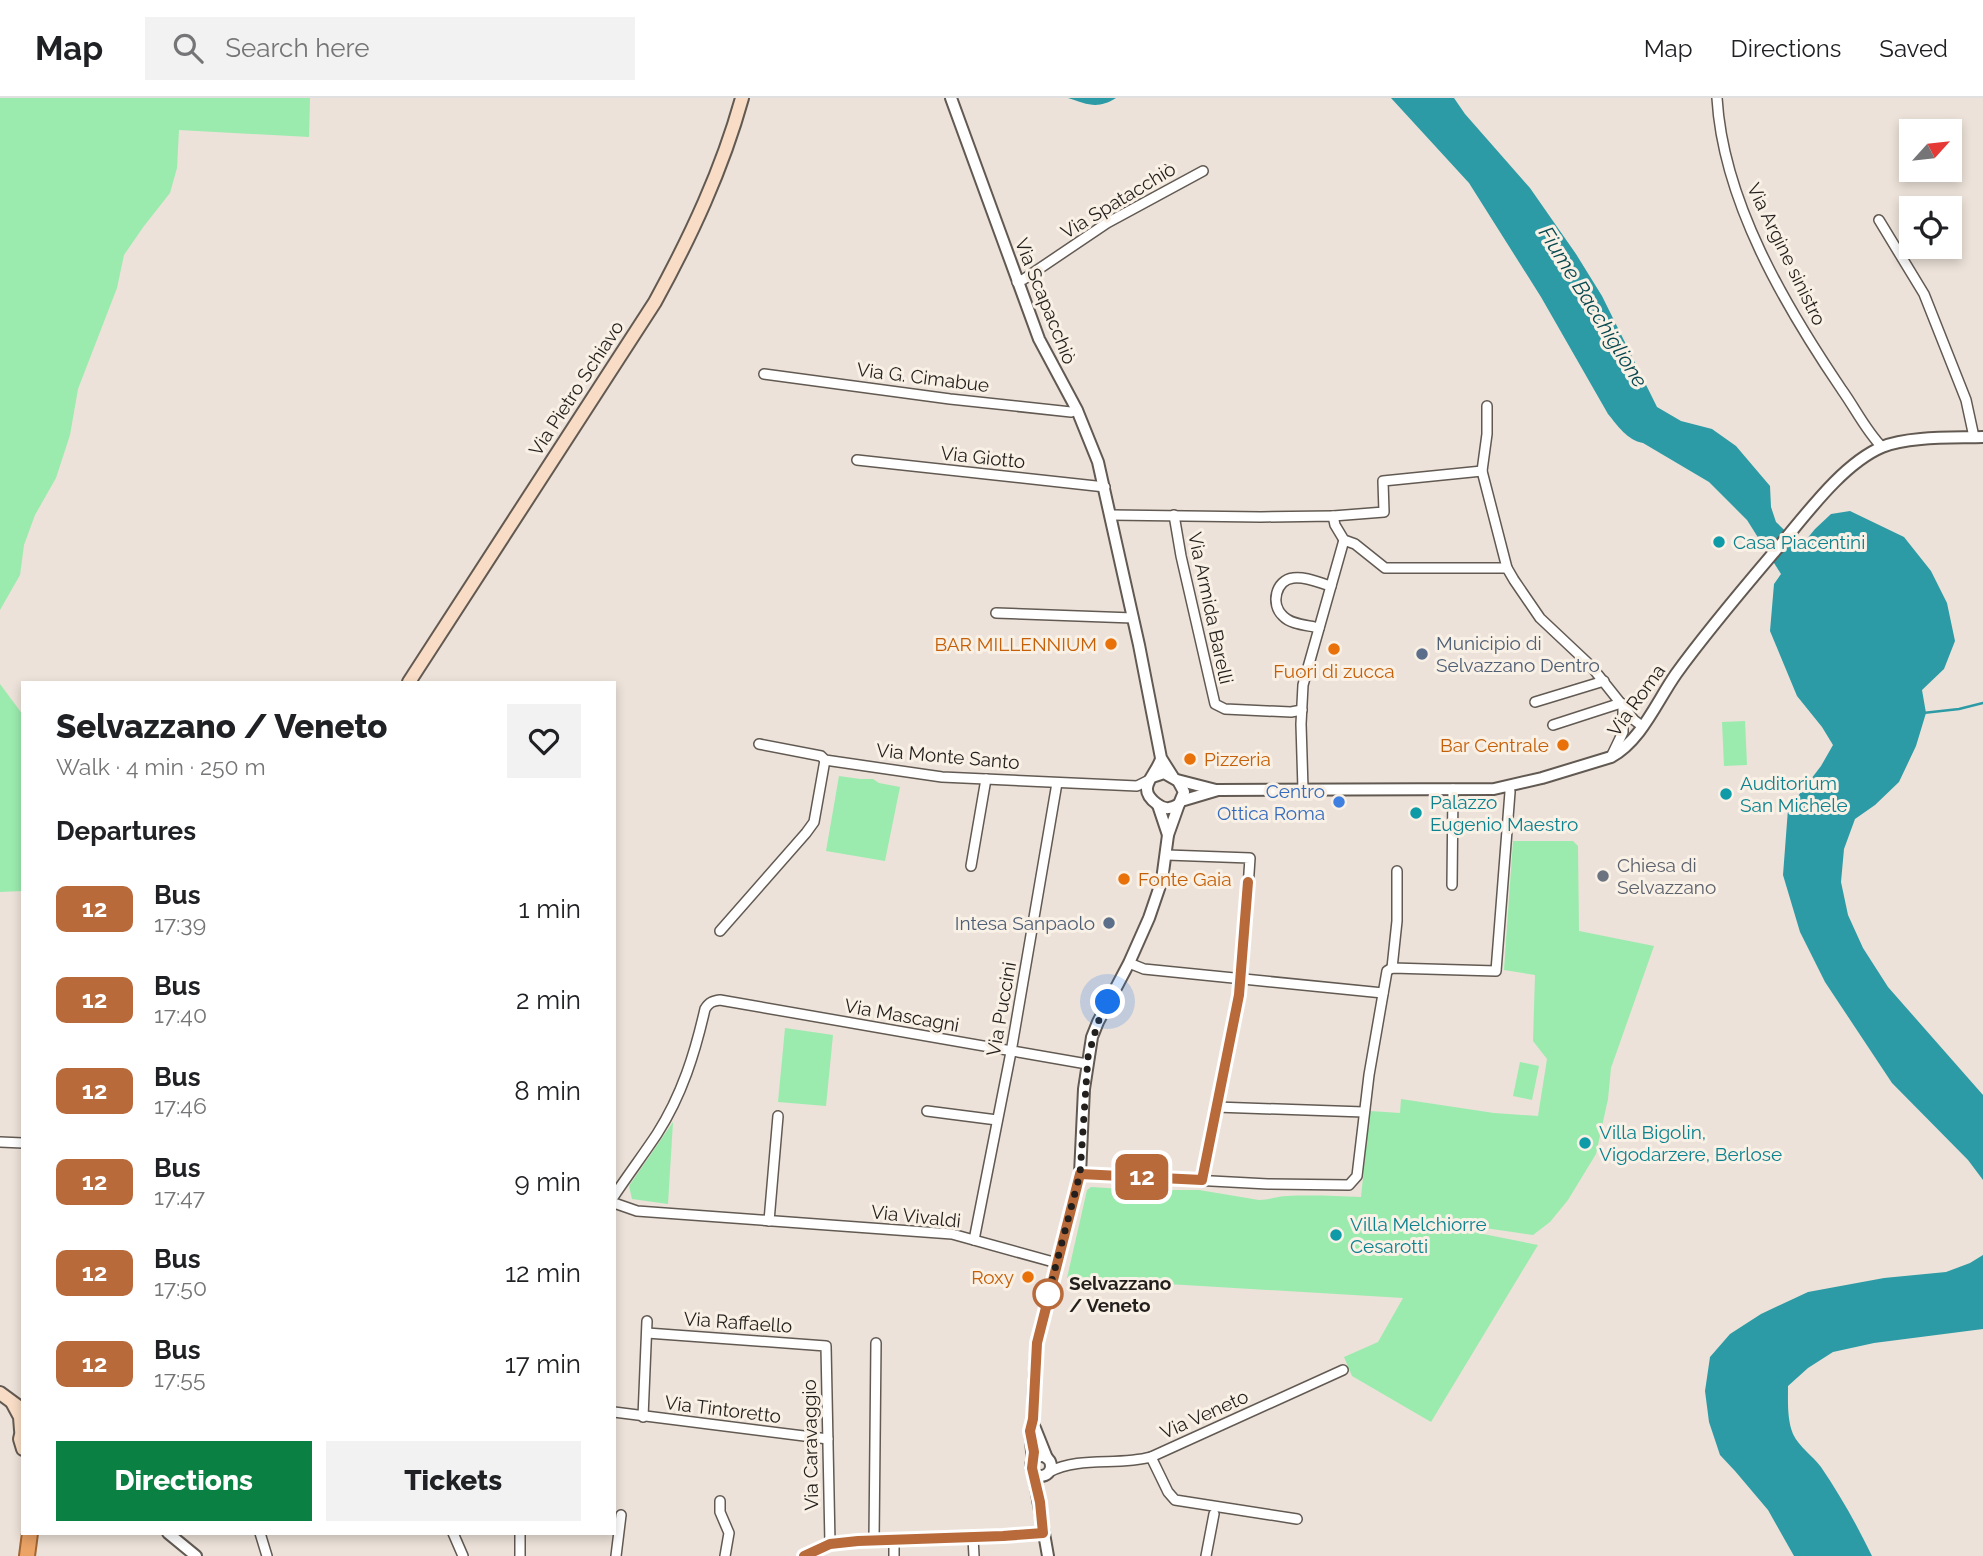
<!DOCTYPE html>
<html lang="en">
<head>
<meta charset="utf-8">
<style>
  :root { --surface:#fff; --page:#f2f2f2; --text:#202124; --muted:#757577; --line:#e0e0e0; --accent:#0b8043 }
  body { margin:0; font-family:Raleway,sans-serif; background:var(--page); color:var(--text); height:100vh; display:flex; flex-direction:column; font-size:26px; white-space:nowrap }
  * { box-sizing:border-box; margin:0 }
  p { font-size:23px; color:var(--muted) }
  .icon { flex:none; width:38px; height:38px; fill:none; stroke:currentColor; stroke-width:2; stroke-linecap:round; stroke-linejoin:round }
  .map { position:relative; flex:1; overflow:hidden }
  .drawer { position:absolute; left:21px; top:583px; width:595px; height:854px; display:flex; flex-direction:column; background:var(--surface); border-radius:0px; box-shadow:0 4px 10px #0003 }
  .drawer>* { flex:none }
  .badge { padding:0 14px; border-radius:10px; font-size:24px; line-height:46px }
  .needle { width:46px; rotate:63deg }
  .tools { position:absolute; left:1899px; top:21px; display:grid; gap:14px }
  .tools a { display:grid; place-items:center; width:63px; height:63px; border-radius:0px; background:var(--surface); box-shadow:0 4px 10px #0003; font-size:35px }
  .you { position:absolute; width:35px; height:35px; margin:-18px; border:5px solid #fff; border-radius:50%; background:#1a73e8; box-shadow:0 0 0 10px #1a73e833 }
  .map>.badge { position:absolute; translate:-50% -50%; box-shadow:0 0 0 4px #fff }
  h2 { padding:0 35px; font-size:26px; line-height:63px }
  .round { display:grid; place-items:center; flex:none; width:74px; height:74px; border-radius:0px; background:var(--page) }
  .head { display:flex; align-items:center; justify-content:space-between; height:119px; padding:0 35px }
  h1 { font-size:33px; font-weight:800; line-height:52px }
  .cta { display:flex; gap:14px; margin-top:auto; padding:14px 35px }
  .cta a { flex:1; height:80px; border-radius:0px; background:var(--accent); color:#fff; font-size:28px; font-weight:800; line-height:80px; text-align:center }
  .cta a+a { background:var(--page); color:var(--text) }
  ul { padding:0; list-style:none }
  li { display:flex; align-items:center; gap:21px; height:91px; padding:0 35px }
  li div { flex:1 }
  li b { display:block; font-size:26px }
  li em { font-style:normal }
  li .badge { min-width:77px; font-weight:700; text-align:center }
  header { display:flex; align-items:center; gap:42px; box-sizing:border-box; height:98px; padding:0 35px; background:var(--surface); border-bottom:2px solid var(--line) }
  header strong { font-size:33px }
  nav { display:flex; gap:38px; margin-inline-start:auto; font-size:24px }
  .search { width:490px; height:63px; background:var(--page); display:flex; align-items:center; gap:18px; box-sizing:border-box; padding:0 24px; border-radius:0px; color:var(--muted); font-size:26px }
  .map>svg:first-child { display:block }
</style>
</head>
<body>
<header>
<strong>Map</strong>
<div class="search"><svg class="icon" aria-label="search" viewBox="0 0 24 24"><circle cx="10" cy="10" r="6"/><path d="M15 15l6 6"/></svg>Search here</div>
<nav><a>Map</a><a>Directions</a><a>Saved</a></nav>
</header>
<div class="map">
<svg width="1983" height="1458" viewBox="0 0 1983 1458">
  <rect width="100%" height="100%" fill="#ece2d9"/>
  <g fill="#9bebae">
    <polygon points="0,0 310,0 309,39 179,32 177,70 170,95 144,128 124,157 117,190 78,291 70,337 56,380 35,417 24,447 20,477 0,512"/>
    <polygon points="0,586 23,617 23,793 0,794"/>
    <polygon points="1745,623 1747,667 1724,668 1722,624"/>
    <polygon points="839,678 860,681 873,681 879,685 900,689 885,763 826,753"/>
    <path d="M1513,743h60l5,5 1,85 75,15 -43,122 -3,31 -12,55 -28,46 -18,22 -17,13 -82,-12 -3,4 90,18 -107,177 -79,-46 -8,-19 34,-15 25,-44 -336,-20 20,-88 4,-3 48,3h60l60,10c10,0 19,-4 28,-4 25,-1 50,0 74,1l9,-86 30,2 1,-14 93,14 44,3 9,-57 -14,-18 2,-66 -31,-5z"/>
    <polygon points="785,930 833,937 826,1008 778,1004"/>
    <polygon points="1520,964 1539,968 1532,1002 1513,998"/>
    <polygon points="673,1024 668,1106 632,1101 629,1088"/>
  </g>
  <g fill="#2c9ba5">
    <path d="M1068,0h48c-19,12 -29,6 -48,0z"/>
    <path d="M1391,0h63l11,16 65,74 46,66 26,42 55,111 24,14 31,8 24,17 34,40 1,21 5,15 25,24 14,-17 16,-15 19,-3 54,26 27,34 16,32 8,38 -11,28 -22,21 4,23 -10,33 -17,36 -24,23 -20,14 -11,30 -3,33 7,33 15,33 25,39 95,108v85l-15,-20 -76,-77 -67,-101 -25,-50 -17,-57 5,-66 33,-43 12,-21 -11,-18 -25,-31 -27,-65 4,-47 7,-10 -34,-54 -38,-38 -66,-39c-16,-3 -25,-17 -35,-29l-67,-117 -72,-114z"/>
    <path d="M1983,1157v74l-109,14 -41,9 -25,16 -20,18c0,16 -1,33 5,48 6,13 20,22 28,33 19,28 36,58 51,89h-78l-26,-46 -33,-39 -15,-16 -11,-33 -4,-31 5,-34 20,-23 31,-20 47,-22 76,-14 62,-6 24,-9z"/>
  </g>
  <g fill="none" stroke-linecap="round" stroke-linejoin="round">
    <polyline stroke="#2c9ba5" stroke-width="2.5" points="1923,615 1959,611 1983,605"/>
    <defs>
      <g id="minor">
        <path d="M1717,0c6,103 68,208 125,292 13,18 24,41 40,57"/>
        <polyline points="1879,122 1924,196 1966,302 1974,339"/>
        <polyline points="1017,184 1024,181 1107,125 1203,73"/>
        <polyline points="764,276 950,301 1071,314 1077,312"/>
        <polyline points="1487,308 1487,336 1482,373 1507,470 1514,482 1540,520 1591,568 1634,622 1642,628"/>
        <polyline points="857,362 1105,389"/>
        <polyline points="1111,417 1261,419 1333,418 1335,427 1344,442 1355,446 1385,470 1507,470"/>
        <polyline points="1174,417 1181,458 1215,606 1225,611 1291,614 1302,612"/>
        <polyline points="1333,418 1384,414 1383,383 1482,373"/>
        <polyline points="996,515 1133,520"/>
        <path d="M1319,530c-11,-3 -28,-3 -36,-12 -13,-12 -7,-36 10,-38 12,-2 27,5 38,8"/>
        <polyline points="1535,604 1604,583"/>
        <polyline points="1553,627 1621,605"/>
        <polyline points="759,646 821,658 825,662 942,679 1137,688 1149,682"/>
        <polyline points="1611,659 1623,634 1623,610"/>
        <polyline points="1303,691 1301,626 1303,587 1344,442"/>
        <polyline points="1167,757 1250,760 1242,880 1202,1082"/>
        <polyline points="971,768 986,681"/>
        <polyline points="1452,787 1453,691"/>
        <polyline points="720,833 806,735 814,724 825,662"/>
        <polyline points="1129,865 1144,871 1383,895"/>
        <polyline points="1392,870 1397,823 1397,773"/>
        <polyline points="1216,1009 1364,1014"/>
        <polyline points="927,1013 997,1022"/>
        <polyline points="0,1044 23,1045"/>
        <polyline points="1080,1076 1268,1086 1349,1087 1357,1078 1369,977 1387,873 1392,870 1496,873 1510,694 1509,688"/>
        <path d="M614,1098c14,-21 29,-41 43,-62 25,-39 38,-81 48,-125 4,-7 8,-8 15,-9l367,64"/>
        <polyline points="614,1105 637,1113 952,1136 1057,1165"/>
        <polyline points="769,1123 778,1018"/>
        <polyline points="974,1142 1011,954 1057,685"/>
        <polyline points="647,1235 826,1248 830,1446"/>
        <polyline points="614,1314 828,1341"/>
        <polyline points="643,1319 647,1223"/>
        <polyline points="1151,1359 1168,1394 1175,1402 1297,1421"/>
        <path d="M1049,1374c31,-16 68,-6 102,-15l192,-87"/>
        <polyline points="720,1403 720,1414 729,1435 725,1458"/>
        <polyline points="260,1435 267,1458"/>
        <polyline points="453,1435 463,1458"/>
        <polyline points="520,1435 520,1458"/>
        <polyline points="973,1439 974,1458"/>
        <polyline points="874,1442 876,1245"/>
        <polyline points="894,1442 894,1458"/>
        <polyline points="616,1458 621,1417"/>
        <polyline points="804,1458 830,1446 858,1443 1003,1439 1043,1435"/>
        <polyline points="1206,1458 1214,1416"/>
      </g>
      <g id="tertiary">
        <polyline points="951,0 1039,241 1077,312 1098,364 1139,547 1161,660 1173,679"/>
        <path d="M1152,679l12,-4 14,8 6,11 -5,12c-8,5 -14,6 -22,0 -22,-16 -2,-27 4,-45"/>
        <polyline points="1177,682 1216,692"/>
        <path d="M1181,703l37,-11 276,-1 48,-11 69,-21c30,-16 46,-56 65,-83 31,-43 66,-84 100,-124 29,-34 66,-86 106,-103 26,-11 72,-9 101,-10"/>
        <polyline points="1158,707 1168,737"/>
        <polyline points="1035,1330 1047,1360"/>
        <circle cx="1041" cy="1368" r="10"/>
        <polyline points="1033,1363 1030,1333 1033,1321 1034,1285 1037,1245 1080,1076 1084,991 1092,939 1098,924 1129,865 1149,820 1162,782 1168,737 1179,706"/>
        <polyline points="1033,1373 1048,1458"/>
        <polyline points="168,1435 196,1458"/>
      </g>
      <g id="secondary">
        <path d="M409,584l246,-380c36,-66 67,-132 87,-204"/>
        <polyline points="0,1295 19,1309"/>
        <polyline points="13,1306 20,1319 21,1332"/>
        <polyline points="23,1328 20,1341 23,1351"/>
      </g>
      <polyline id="trunk" points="27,1458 30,1435"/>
    </defs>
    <use href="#minor" stroke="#625a52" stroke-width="12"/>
    <use href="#tertiary" stroke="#625a52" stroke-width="14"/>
    <use href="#secondary" stroke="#625a52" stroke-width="16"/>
    <use href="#trunk" stroke="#a16633" stroke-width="18"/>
    <use href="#minor" stroke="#fff" stroke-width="9"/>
    <use href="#tertiary" stroke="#fff" stroke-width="10"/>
    <use href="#secondary" stroke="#f8dcc5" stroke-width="12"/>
    <use href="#trunk" stroke="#eba366" stroke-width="14"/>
  </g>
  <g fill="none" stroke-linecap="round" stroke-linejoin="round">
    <defs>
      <polyline id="line" points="804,1458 830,1446 858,1443 1003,1438 1043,1435 1040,1404 1032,1370 1034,1354 1030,1333 1033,1321 1037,1245 1080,1076 1202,1082 1239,897 1248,784"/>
    </defs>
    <use href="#line" stroke="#fff" stroke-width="16"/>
    <use href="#line" stroke="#b86a3a" stroke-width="10"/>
    <polyline stroke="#221f1c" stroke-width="7" stroke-dasharray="0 12.6" points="1048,1196 1047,1201 1080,1076 1088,959 1098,924 1108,904"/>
  </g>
  <g fill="#0f9aa8" stroke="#f9f0e6" stroke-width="2.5">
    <circle cx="1719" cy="444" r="7"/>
    <circle cx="1726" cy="696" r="7"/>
    <circle cx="1416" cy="715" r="7"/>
    <circle cx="1585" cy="1045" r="7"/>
    <circle cx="1336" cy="1137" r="7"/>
  </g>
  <g fill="#e8710a" stroke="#f9f0e6" stroke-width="2.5">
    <circle cx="1111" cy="546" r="7"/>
    <circle cx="1334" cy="551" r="7"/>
    <circle cx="1563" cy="647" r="7"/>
    <circle cx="1190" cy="661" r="7"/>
    <circle cx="1124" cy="781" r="7"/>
    <circle cx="1028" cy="1179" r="7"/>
  </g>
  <g fill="#5c6f8a" stroke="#f9f0e6" stroke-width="2.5">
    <circle cx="1422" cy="556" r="7"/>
    <circle cx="1109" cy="825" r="7"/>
  </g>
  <circle fill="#3f7fe0" stroke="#f9f0e6" stroke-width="2.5" cx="1339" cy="704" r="7"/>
  <circle fill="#6b7280" stroke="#f9f0e6" stroke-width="2.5" cx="1603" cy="778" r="7"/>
  <circle fill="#fff" stroke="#b86a3a" stroke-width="3.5" cx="1048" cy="1196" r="14"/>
  <g text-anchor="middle" stroke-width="6" stroke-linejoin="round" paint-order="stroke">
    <g font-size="19" fill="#221f1c" stroke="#f9f0e6">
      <text transform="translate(1118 102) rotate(-31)" y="7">Via Spatacchiò</text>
      <text transform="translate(1787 156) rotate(64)" y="7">Via Argine sinistro</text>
      <text transform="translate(1046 203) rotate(68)" y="7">Via Scapacchiò</text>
      <text transform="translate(923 279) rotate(7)" y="7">Via G. Cimabue</text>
      <text transform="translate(576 290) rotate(-57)" y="7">Via Pietro Schiavo</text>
      <text transform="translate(983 359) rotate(6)" y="7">Via Giotto</text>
      <text transform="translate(1211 510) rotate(78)" y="7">Via Armida Barelli</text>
      <text transform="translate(1636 602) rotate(-54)" y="7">Via Roma</text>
      <text transform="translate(948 658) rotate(5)" y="7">Via Monte Santo</text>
      <text transform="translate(1001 911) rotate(-80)" y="7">Via Puccini</text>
      <text transform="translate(902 917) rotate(10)" y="7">Via Mascagni</text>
      <text transform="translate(916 1118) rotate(6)" y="7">Via Vivaldi</text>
      <text transform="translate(738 1224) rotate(4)" y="7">Via Raffaello</text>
      <text transform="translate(723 1311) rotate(7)" y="7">Via Tintoretto</text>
      <text transform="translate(1204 1316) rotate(-24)" y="7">Via Veneto</text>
      <text transform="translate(810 1347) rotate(-91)" y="7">Via Caravaggio</text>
    </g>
    <g font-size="19" fill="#0d838f" stroke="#f9f0e6" text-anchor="start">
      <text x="1733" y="451">Casa Piacentini</text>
      <text x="1740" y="692">Auditorium<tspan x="1740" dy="22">San Michele</tspan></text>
      <text x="1430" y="711">Palazzo<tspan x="1430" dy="22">Eugenio Maestro</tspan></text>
      <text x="1599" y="1041">Villa Bigolin,<tspan x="1599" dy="22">Vigodarzere, Berlose</tspan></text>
      <text x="1350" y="1133">Villa Melchiorre<tspan x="1350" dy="22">Cesarotti</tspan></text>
    </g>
    <g font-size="19" fill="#4e5e75" stroke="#f9f0e6" text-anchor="start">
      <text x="1436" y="552">Municipio di<tspan x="1436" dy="22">Selvazzano Dentro</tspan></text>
      <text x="1095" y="832" text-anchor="end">Intesa Sanpaolo</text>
    </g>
    <g font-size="19" fill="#c56008" stroke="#f9f0e6" text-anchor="end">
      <text x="1097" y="553">BAR MILLENNIUM</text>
      <text x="1334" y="580" text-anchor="middle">Fuori di zucca</text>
      <text x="1549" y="654">Bar Centrale</text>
      <text x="1204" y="668" text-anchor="start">Pizzeria</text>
      <text x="1138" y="788" text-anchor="start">Fonte Gaia</text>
      <text x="1014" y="1186">Roxy</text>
    </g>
    <g font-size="19" fill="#366cbe" stroke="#f9f0e6" text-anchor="end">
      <text x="1325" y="700">Centro<tspan x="1325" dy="22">Ottica Roma</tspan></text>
    </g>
    <g font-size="19" fill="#5b616d" stroke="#f9f0e6" text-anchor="start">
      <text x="1617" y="774">Chiesa di<tspan x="1617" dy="22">Selvazzano</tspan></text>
    </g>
    <g font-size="19" font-weight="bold" fill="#221f1c" stroke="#f9f0e6" text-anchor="start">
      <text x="1069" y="1192">Selvazzano<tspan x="1069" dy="22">/ Veneto</tspan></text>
    </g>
    <g font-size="21" font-style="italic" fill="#07494f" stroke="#f9f0e6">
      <text transform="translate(1593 209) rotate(58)" y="7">Fiume Bacchiglione</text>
    </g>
  </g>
</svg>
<div class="tools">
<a><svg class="needle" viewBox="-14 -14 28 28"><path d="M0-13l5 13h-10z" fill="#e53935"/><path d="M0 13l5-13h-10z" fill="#757577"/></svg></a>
<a><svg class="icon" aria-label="locate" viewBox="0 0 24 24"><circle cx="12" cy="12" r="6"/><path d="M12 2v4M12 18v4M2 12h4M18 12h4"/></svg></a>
</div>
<div class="you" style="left:1108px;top:904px"></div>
<b class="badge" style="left:1142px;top:1079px;background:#b86a3a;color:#fff">12</b>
<section class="drawer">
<div class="head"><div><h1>Selvazzano / Veneto</h1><p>Walk · 4 min · 250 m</p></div><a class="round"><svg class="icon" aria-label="heart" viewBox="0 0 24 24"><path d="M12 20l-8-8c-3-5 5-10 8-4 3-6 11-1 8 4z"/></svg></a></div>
<h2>Departures</h2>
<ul>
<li><span class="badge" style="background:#b86a3a;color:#fff">12</span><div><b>Bus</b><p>17:39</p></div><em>1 min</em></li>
<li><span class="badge" style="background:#b86a3a;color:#fff">12</span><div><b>Bus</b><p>17:40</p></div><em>2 min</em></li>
<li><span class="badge" style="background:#b86a3a;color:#fff">12</span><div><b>Bus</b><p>17:46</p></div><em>8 min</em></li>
<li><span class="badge" style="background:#b86a3a;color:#fff">12</span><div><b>Bus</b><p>17:47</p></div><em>9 min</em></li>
<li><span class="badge" style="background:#b86a3a;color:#fff">12</span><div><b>Bus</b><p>17:50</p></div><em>12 min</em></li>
<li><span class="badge" style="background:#b86a3a;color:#fff">12</span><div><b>Bus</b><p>17:55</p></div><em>17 min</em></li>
</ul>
<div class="cta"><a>Directions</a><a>Tickets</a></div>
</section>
</div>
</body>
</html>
